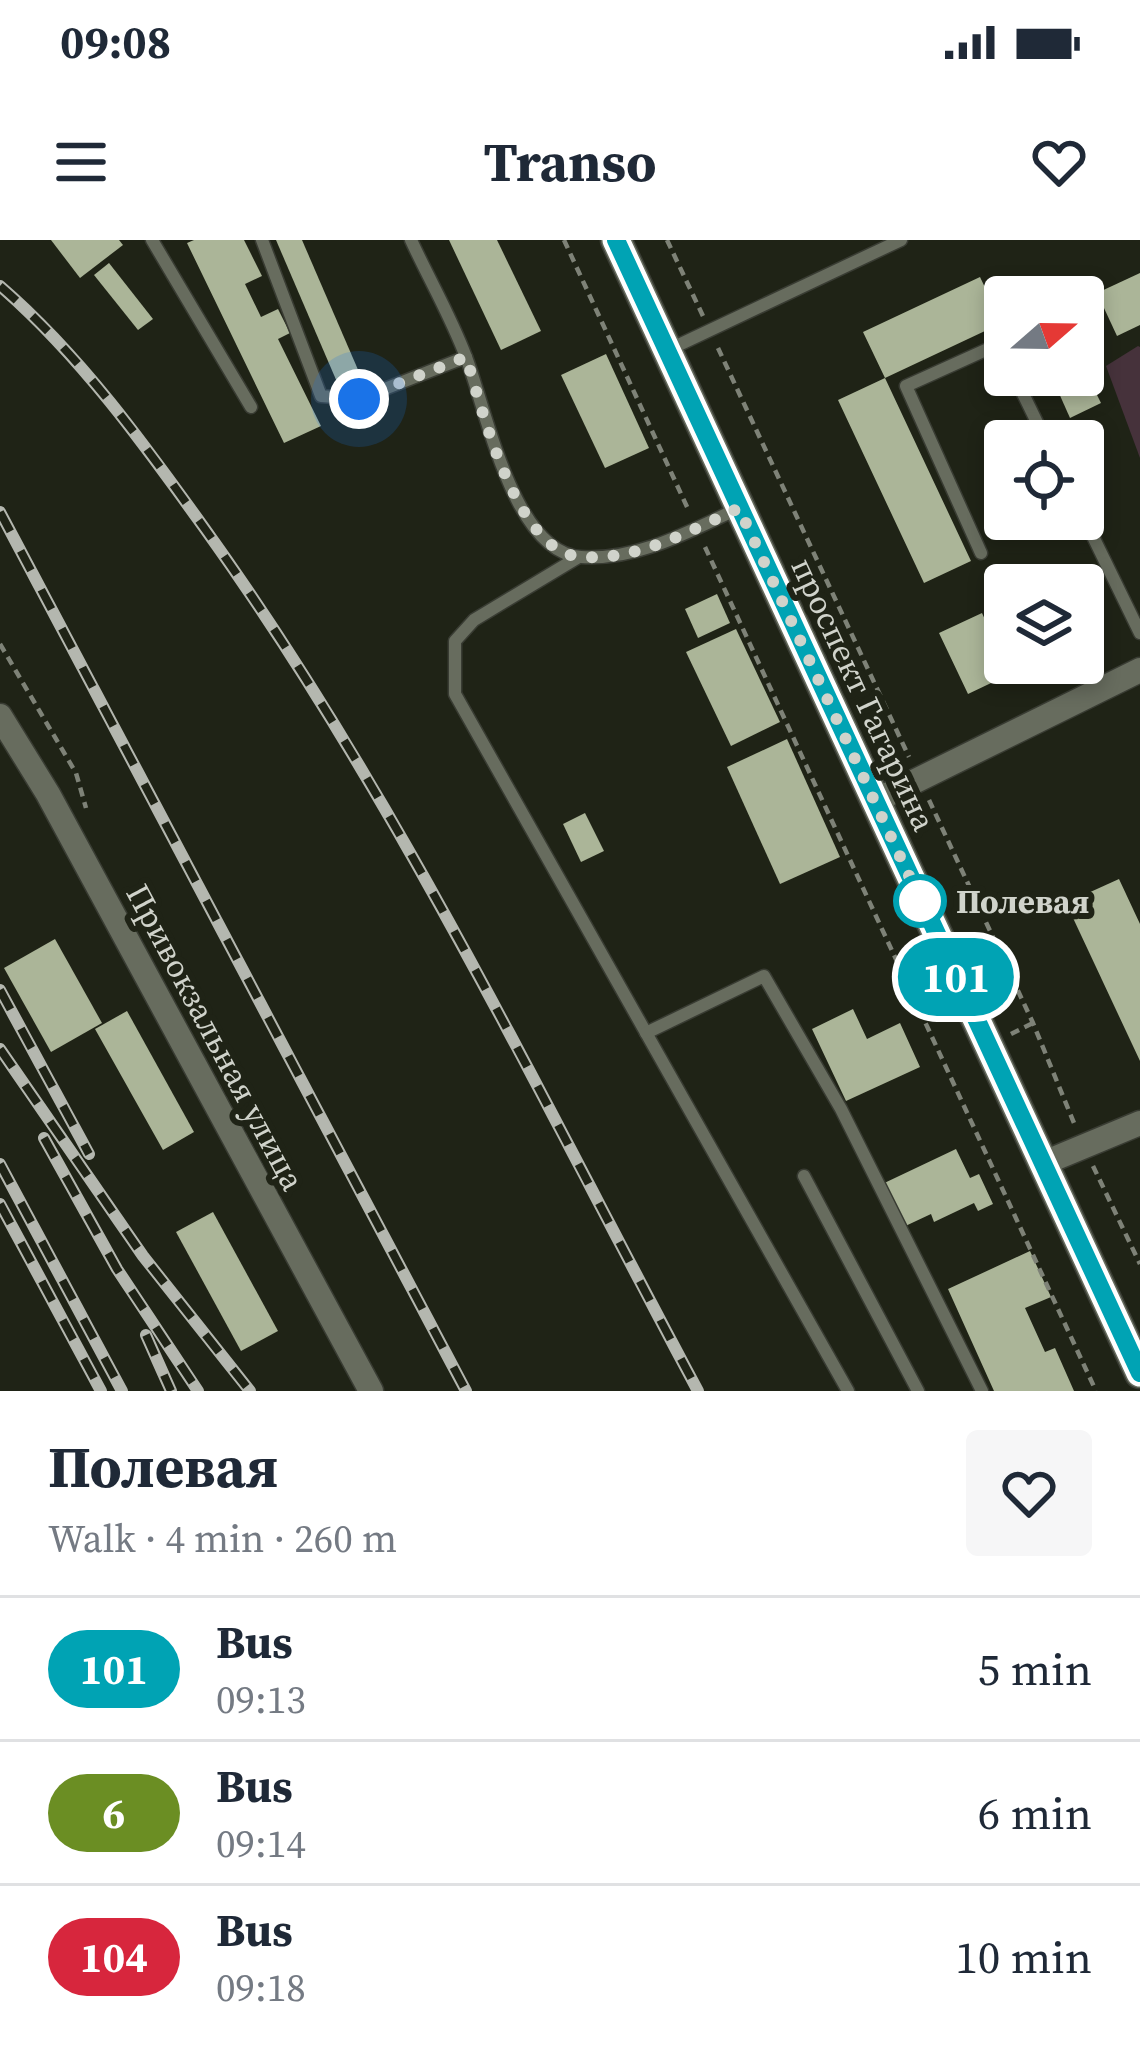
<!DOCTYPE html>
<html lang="en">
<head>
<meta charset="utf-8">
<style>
  :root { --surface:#fff; --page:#f6f6f7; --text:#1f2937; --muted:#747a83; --line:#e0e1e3 }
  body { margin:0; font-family:"Source Serif 4",serif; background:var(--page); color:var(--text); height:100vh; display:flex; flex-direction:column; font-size:45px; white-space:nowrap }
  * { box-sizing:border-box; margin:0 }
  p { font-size:39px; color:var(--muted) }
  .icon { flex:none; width:66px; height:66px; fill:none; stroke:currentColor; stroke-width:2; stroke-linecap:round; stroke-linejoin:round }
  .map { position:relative; height:1151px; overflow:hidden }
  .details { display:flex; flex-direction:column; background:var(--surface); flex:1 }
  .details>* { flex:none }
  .badge { padding:0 24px; border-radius:39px; font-size:42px; line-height:78px }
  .needle { width:78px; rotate:70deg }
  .buttons { position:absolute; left:984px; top:36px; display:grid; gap:24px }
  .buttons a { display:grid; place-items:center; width:120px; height:120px; border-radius:12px; background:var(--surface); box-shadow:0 6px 18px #0003; font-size:60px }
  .you { position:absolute; width:60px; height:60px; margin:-30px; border:9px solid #fff; border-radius:50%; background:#1a73e8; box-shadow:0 0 0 18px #1a73e833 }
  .map>.badge { position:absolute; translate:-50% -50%; box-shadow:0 0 0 6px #fff }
  .round { display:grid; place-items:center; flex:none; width:126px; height:126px; border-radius:12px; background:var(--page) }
  .headline { display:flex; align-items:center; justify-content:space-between; height:204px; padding:0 48px }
  h1 { font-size:57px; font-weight:700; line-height:90px }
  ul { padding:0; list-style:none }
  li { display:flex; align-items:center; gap:36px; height:144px; padding:0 48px; border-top:3px solid var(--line) }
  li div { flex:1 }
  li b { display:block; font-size:45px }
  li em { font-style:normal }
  li .badge { min-width:132px; font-weight:700; text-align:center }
  .status { display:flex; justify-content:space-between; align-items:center; height:84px; padding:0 60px; background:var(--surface); direction:ltr }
  .status svg { height:33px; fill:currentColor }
  header { display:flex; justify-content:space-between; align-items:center; height:156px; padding:0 48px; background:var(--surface); font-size:54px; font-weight:700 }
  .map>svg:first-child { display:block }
</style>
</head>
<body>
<div class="status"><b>09:08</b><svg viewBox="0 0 49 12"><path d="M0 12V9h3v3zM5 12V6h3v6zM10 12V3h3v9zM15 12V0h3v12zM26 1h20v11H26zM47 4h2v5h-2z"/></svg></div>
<header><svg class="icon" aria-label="menu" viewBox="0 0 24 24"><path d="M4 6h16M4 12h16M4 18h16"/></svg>Transo<svg class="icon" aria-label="heart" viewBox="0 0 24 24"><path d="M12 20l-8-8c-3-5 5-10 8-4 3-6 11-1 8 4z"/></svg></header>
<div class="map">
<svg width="1140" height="1151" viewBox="0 0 1140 1151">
  <rect width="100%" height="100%" fill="#1f2316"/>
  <polygon fill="#46323b" points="1138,106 1140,107 1140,218 1106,126"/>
  <g fill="#abb598">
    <polygon points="51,0 119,0 123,5 80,38"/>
    <polygon points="194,0 244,0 262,36 245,44 261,77 278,69 290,93 278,99 321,186 284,203 187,3"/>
    <polygon points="276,0 302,0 359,132 337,142"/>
    <polygon points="449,0 497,0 541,91 501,110"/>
    <polygon points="109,23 153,79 138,90 94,35"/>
    <polygon points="1140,33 1140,85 1117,96 1097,53"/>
    <polygon points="980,37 1002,83 885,138 971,321 924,343 838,160 885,138 863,92"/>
    <polygon points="606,114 649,208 605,228 561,135"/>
    <polygon points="1088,137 1101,163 1070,178 1058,151"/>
    <polygon points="717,354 730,383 698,398 685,369"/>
    <polygon points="982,373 992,395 1001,391 1005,400 1005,413 1001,415 1010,434 968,454 939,393"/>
    <polygon points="736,389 780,482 731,506 686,412"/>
    <polygon points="787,499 840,617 780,644 727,527"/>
    <polygon points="585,573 604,611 581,622 563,584"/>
    <polygon points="1119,639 1140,684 1140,821 1066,663"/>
    <polygon points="55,699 102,783 51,812 4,728"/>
    <polygon points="853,769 867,799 900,783 920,827 846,861 812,789"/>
    <polygon points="127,771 194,892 163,910 95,789"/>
    <polygon points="956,909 970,938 979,934 993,964 978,971 974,963 934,982 931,974 899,989 878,946"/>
    <polygon points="213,972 278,1091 241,1111 176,992"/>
    <polygon points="1030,1011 1051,1057 1025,1068 1045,1112 1055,1108 1074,1151 994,1151 948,1049"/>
  </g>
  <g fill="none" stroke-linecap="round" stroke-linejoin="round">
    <defs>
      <g id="service">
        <polyline points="152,0 251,167"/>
        <polyline points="262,0 321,156 359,159 466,117"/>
        <path d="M411,0c18,39 40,77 55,117 20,51 47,196 115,200 56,4 109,-26 158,-49"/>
        <polyline points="668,110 901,0"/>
        <polyline points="1014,135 1046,201"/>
        <polyline points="1083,276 1140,393"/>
        <polyline points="981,313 906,146 999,104 1005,117"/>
        <polyline points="577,318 474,380 455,401 455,454 848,1151"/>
        <polyline points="646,793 764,736 841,869 982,1151"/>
        <polyline points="804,936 918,1151"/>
      </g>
      <g id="minor">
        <polyline points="0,476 48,554 371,1151"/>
        <polyline points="873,562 1140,430"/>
        <polyline points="1044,923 1140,883"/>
      </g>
      <polyline id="secondary" points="616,0 1140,1133"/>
    </defs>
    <use href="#service" stroke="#393c33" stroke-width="15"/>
    <use href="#minor" stroke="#393c33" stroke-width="27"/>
    <use href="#secondary" stroke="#393c33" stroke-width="33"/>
    <g stroke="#7e8277" stroke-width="4.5" stroke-dasharray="9 6" stroke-linecap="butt">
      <polyline points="564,0 688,269"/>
      <polyline points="667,0 703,76"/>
      <polyline points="718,108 909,517"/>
      <polyline points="705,307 1096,1151"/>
      <polyline points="0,404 76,533 86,568"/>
      <polyline points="929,560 1033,783 1074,883"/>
      <polyline points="1011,794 1033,783"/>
      <polyline points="1093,926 1140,1024"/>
    </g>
    <use href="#service" stroke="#676c5e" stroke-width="12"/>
    <use href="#minor" stroke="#676c5e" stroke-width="24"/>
    <use href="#secondary" stroke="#676c5e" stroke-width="30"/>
    <defs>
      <g id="rail">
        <path d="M0,46c80,69 144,158 205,243 193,269 337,571 493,862"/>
        <polyline points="0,272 466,1151"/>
        <polyline points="0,750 89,914"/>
        <polyline points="0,809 143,1016 250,1151"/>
        <polyline points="44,898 117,1029 198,1151"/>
        <polyline points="0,924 122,1151"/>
        <polyline points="0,964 101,1151"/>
        <polyline points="146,1095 171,1151"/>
      </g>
    </defs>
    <use href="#rail" stroke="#b4b7af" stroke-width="12"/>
    <use href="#rail" stroke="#1f2316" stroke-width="8" stroke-dasharray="22" stroke-linecap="butt"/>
  </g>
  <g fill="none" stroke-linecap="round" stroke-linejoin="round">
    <defs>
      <polyline id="line" points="616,0 1140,1133"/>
    </defs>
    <use href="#line" stroke="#fff" stroke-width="27"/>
    <use href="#line" stroke="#00a3b4" stroke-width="18"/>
    <path stroke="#d0d3cb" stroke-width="12" stroke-dasharray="0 21.6" d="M359,159l107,-42c16,51 50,196 115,200 56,4 109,-26 158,-49l189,409 -8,-16"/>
  </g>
  <circle fill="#fff" stroke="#00a3b4" stroke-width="6" cx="920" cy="661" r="24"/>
  <g text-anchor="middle" stroke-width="12" stroke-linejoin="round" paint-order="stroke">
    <g font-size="33" fill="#d0d3cb" stroke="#1f2316">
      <text transform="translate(864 454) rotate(65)" y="12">проспект Гагарина</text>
      <text transform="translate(216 797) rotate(62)" y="12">Привокзальная улица</text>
    </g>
    <g font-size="33" font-weight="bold" fill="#d0d3cb" stroke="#1f2316" text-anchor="start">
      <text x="956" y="673">Полевая</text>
    </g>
  </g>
</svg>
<div class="buttons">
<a><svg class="needle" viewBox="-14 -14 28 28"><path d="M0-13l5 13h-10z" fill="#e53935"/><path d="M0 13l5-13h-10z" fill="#747a83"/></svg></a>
<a><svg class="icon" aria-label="locate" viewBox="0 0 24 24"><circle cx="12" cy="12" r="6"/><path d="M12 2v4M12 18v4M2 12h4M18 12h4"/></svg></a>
<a><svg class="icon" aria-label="layers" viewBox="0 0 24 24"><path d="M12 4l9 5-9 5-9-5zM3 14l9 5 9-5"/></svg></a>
</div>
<div class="you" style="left:359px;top:159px"></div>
<b class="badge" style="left:956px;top:737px;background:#00a3b4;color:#fff">101</b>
</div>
<section class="details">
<div class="headline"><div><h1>Полевая</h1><p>Walk · 4 min · 260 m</p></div><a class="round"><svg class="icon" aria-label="heart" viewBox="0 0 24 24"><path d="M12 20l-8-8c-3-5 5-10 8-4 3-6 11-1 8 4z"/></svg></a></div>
<ul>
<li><span class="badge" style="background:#00a3b4;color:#fff">101</span><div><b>Bus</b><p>09:13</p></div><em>5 min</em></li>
<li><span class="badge" style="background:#6b8e23;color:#fff">6</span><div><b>Bus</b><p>09:14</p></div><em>6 min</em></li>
<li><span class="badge" style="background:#d7263d;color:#fff">104</span><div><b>Bus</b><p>09:18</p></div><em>10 min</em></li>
</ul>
</section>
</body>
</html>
